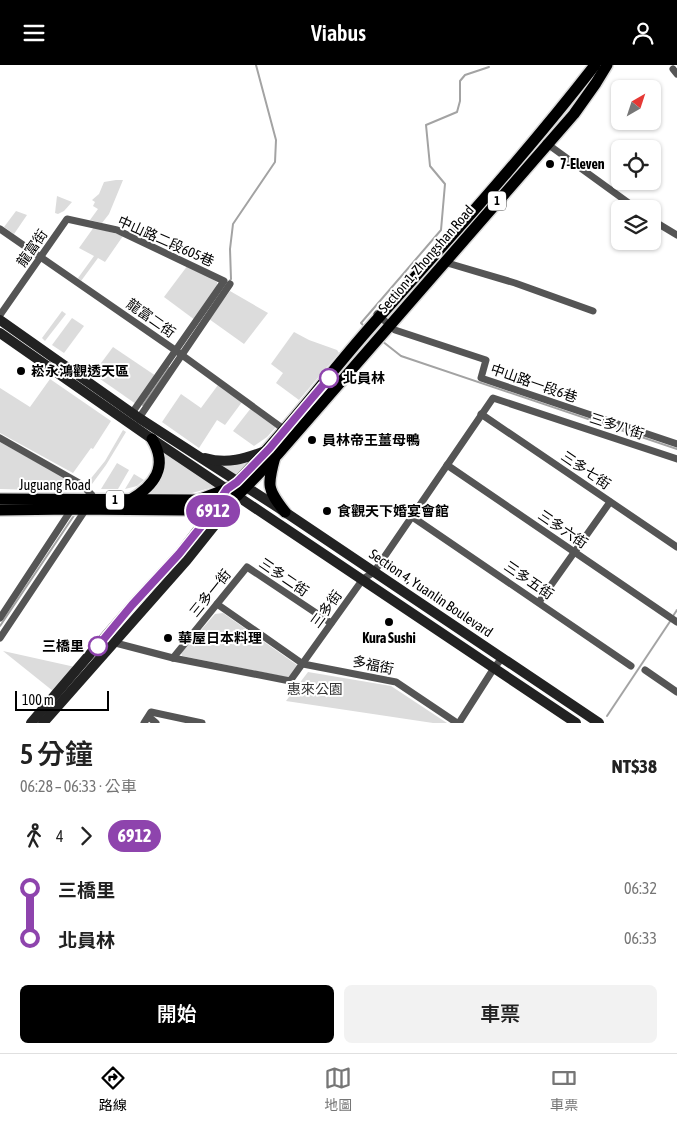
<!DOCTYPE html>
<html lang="zh-TW">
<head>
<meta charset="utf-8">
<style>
  :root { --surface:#fff; --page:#f2f2f2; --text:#222; --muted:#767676; --line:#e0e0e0; --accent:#000 }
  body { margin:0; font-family:"Asap Condensed","Noto Sans TC",sans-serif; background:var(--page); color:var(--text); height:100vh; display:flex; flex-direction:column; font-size:19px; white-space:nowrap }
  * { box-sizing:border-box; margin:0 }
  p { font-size:16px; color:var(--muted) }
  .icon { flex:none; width:28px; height:28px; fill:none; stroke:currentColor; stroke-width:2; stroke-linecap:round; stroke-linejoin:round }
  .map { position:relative; height:658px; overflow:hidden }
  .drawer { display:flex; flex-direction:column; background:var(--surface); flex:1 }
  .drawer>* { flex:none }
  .badge { padding:0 10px; border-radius:16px; font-size:18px; line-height:32px }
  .needle { width:32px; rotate:39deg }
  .fabs { position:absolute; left:611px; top:15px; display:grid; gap:10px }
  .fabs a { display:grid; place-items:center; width:50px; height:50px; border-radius:8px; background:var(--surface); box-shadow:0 1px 4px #0004; font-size:25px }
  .scale { position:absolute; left:15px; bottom:12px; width:94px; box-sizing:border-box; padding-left:5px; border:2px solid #000; border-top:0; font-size:14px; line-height:18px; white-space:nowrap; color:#000; -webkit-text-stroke:4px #fff; paint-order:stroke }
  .map>.badge { position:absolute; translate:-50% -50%; box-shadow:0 0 0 2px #fff }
  .legs { display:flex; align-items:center; gap:8px; height:55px; padding:0 20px; font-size:16px }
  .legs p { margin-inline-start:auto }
  .headline { display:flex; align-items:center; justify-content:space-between; height:85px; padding:0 20px }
  h1 { font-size:28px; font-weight:600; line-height:38px }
  .cta { display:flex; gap:10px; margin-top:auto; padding:10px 20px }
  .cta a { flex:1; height:58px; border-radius:8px; background:var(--accent); color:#fff; font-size:20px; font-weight:600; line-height:58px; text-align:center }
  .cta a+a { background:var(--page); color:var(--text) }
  ul { padding:0 20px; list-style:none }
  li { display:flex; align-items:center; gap:18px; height:50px; font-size:19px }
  li i { display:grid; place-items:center; width:8px; height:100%; margin:0 6px; background:currentColor }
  li i::after { content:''; width:12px; height:12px; margin:-6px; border:4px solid; border-radius:50%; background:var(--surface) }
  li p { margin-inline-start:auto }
  li:first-child i { background:linear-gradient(#0000 50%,currentColor 0) }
  li:last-child i { background:linear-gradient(currentColor 50%,#0000 0) }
  header { display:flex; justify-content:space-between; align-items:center; height:65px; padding:0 20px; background:var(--accent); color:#fff; font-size:22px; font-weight:600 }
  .menu { display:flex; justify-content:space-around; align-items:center; height:70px; border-top:1px solid var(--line); background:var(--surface); font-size:14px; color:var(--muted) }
  .menu a { display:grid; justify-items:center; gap:2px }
  .menu .on { color:var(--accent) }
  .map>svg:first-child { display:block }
</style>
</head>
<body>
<header><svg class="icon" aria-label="menu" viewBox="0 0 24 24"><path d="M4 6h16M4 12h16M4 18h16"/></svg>Viabus<svg class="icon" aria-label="person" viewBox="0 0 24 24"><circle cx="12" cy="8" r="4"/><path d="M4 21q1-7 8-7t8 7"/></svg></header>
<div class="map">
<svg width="677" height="658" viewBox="0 0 677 658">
  <rect width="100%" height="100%" fill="#fff"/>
  <g fill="#dcdcdc">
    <polygon points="116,115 123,115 109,149 102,158 90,155 98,144 93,141 95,137 92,135 99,129 104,117"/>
    <polygon points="57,131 72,137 64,146 58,149 55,148"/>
    <polygon points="16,146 27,150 14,169 4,162"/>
    <polygon points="94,162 123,171 105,197 98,193 81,216 78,213 94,191 79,183"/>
    <polygon points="188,200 217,217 218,222 195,255 164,232"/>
    <polygon points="230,226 268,248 244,279 209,254"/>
    <polygon points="62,246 66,249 45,276 42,273"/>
    <polygon points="72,253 84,261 64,288 52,280"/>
    <polygon points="294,267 309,275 337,285 339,288 299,335 276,318 283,308 271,299"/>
    <polygon points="113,282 156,311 136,339 93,309"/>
    <polygon points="50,314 111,356 93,384 91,383 73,408 0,368 0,323 30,342"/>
    <polygon points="218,320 242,337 225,360 217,355 199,383 162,357 181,329 201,343"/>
    <polygon points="251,343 274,359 276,362 267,372 254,381 233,366"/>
    <polygon points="123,365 126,367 106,400 92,419 88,417 105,396"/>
    <polygon points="0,377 85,424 70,426 0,424"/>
    <polygon points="161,384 215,421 214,422 192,428 148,428"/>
    <polygon points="249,396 235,410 220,399"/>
    <polygon points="117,398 129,405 118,424 101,424"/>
    <polygon points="134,409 144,415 137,421 125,424"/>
    <polygon points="223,548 297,600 298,603 291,613 182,591 181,588 215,549"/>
    <polygon points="3,586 75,602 53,626"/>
    <polygon points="308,607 391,621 447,658 433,658 286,636"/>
  </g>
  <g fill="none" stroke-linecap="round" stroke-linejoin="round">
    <g stroke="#a3a3a3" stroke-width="2">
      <polyline points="229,217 231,214 230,184 233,159 275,97 276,75 256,0"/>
      <polyline points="365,262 361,258 441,165 445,119 430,101 426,60 457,47 460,36 460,16 465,10 489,2"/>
      <polyline points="382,276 401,291 677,384"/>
      <polyline points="143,340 169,303"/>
      <polyline points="673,551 677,545"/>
      <polyline points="0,561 75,449"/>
      <polyline points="607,651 671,555"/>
    </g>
    <defs>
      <g id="primary">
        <path d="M275,392c-8,29 -8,32 10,55"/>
        <path d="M0,434l198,1 29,-11 10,-7c49,-50 90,-106 136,-158 75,-84 153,-170 222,-259"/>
        <path d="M130,435c24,-14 39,-33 22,-61"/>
        <polyline points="0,445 72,444 185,445 208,443 230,435 238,430 278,389 574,49 596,18 607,0"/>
      </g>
    </defs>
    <use href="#primary" stroke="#dbdbdb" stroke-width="14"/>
    <g stroke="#555" stroke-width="7">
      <polyline points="673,4 677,9"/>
      <polyline points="546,78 637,144"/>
      <polyline points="652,155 677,170"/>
      <polyline points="0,164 175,285 285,365"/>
      <polyline points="444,197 515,218 593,246"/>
      <polyline points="377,249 395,265 486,295 481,313 677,379"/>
      <polyline points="0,250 67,154 117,165 224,216 132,348"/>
      <polyline points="481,349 677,482"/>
      <polyline points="139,353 230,219"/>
      <polyline points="0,373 81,419 92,430 92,435 0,573"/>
      <polyline points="447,400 677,557"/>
      <polyline points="411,451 631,601"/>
      <polyline points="539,537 610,437"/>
      <polyline points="217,539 303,599 396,617 457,658"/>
      <polyline points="0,553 73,442"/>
      <polyline points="104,575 173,593 290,616 363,514 374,507 493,333 677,394"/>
      <polyline points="173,593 247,502 331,558"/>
      <polyline points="645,605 677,627"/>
      <polyline points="149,652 156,658"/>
      <polyline points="144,658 151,647 202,658"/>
      <polyline points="459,658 494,603 502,593"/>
    </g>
    <g stroke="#222" stroke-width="10">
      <polyline points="0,255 139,353 285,447 599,658"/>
      <polyline points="0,268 152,374 576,658"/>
      <path d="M205,393c23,7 41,0 63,-8"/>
      <polyline points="31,658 132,540 179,489 219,437"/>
      <polyline points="43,658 187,495 238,431"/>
    </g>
    <use href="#primary" stroke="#000" stroke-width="11"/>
  </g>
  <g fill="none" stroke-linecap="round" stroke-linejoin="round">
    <defs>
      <polyline id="line-1" points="98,581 132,540 179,489 208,453 227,424 237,417 269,384 329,313"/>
    </defs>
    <use href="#line-1" stroke="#fff" stroke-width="11"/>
    <use href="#line-1" stroke="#8e44ad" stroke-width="8"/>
  </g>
  <g fill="#000" stroke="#fff" stroke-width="2">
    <circle cx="550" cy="99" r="5"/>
    <circle cx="21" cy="306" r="5"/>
    <circle cx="312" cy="375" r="5"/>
    <circle cx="327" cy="446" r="5"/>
    <circle cx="389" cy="557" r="5"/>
    <circle cx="168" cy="573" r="5"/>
  </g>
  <g fill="#fff" stroke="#8e44ad" stroke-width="2.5">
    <circle cx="329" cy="313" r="9"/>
    <circle cx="98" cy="581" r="9"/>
  </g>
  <g text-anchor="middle" stroke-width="4" stroke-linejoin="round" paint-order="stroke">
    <g fill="#fff" stroke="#4c4c4c" stroke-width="1">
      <rect x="488" y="126.5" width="18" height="19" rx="4"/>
      <rect x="106" y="425.5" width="18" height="19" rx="4"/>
    </g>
    <g font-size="12" font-weight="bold" fill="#000">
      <text x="497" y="140">1</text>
      <text x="115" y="439">1</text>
    </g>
    <g font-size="14" font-weight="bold" fill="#000" stroke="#fff" text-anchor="start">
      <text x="560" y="104">7-Eleven</text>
      <text x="31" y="311">崧永鴻觀透天區</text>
      <text x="322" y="380">員林帝王薑母鴨</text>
      <text x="337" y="451">食觀天下婚宴會館</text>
      <text x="178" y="578">華屋日本料理</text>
      <text x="389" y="578" text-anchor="middle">Kura Sushi</text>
    </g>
    <g font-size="14" fill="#000" stroke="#fff">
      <text transform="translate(166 176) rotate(24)" y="5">中山路二段605巷</text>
      <text transform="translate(32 183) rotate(-55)" y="5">龍富街</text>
      <text transform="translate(426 194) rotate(-49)" y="5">Section 1, Zhongshan Road</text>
      <text transform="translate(151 253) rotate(35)" y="5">龍富二街</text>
      <text transform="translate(534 318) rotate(19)" y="5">中山路一段6巷</text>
      <text transform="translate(617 361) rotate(18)" y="5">三多八街</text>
      <text transform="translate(586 405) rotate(34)" y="5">三多七街</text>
      <text x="55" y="425">Juguang Road</text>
      <text transform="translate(563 464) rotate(34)" y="5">三多六街</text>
      <text transform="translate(284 512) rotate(34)" y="5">三多二街</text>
      <text transform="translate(529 515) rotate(34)" y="5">三多五街</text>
      <text transform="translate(210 528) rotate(-51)" y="5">三多一街</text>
      <text transform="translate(431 528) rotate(34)" y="5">Section 4, Yuanlin Boulevard</text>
      <text transform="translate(326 544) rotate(-54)" y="5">三多街</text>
      <text transform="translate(373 600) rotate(12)" y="5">多福街</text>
    </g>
    <g font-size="14" font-weight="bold" fill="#000" stroke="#fff" text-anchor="start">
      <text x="343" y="318">北員林</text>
      <text x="84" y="586" text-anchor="end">三橋里</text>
    </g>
    <g font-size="14" fill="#333" stroke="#fff">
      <text x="315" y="629">惠來公園</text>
    </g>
  </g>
</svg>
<div class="fabs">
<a><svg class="needle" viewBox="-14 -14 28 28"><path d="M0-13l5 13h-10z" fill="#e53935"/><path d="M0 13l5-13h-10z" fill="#767676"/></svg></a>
<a><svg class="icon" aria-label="locate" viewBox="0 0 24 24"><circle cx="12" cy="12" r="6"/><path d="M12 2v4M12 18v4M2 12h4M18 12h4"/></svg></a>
<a><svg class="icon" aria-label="layers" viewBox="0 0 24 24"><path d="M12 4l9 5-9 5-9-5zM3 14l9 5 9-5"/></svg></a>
</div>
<div class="scale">100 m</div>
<b class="badge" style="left:213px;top:446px;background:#8e44ad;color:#fff">6912</b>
</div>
<section class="drawer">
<div class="headline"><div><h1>5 分鐘</h1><p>06:28 – 06:33 · 公車</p></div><b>NT$38</b></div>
<div class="legs"><svg class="icon" aria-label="walk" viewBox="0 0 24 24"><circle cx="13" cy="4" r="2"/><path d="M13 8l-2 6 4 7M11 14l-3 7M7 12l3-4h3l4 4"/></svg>4<svg class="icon" aria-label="forward" viewBox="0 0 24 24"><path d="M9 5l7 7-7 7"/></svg><b class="badge" style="background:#8e44ad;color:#fff">6912</b></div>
<ul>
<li><i style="color:#8e44ad"></i><b>三橋里</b><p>06:32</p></li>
<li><i style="color:#8e44ad"></i><b>北員林</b><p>06:33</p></li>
</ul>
<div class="cta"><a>開始</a><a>車票</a></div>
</section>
<nav class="menu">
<a class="on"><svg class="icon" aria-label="directions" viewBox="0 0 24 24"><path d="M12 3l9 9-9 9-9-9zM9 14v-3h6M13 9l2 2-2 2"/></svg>路線</a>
<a><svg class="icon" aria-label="map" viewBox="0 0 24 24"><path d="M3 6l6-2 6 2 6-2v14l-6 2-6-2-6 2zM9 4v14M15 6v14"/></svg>地圖</a>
<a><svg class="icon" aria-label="tickets" viewBox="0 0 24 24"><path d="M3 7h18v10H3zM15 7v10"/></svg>車票</a>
</nav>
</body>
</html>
